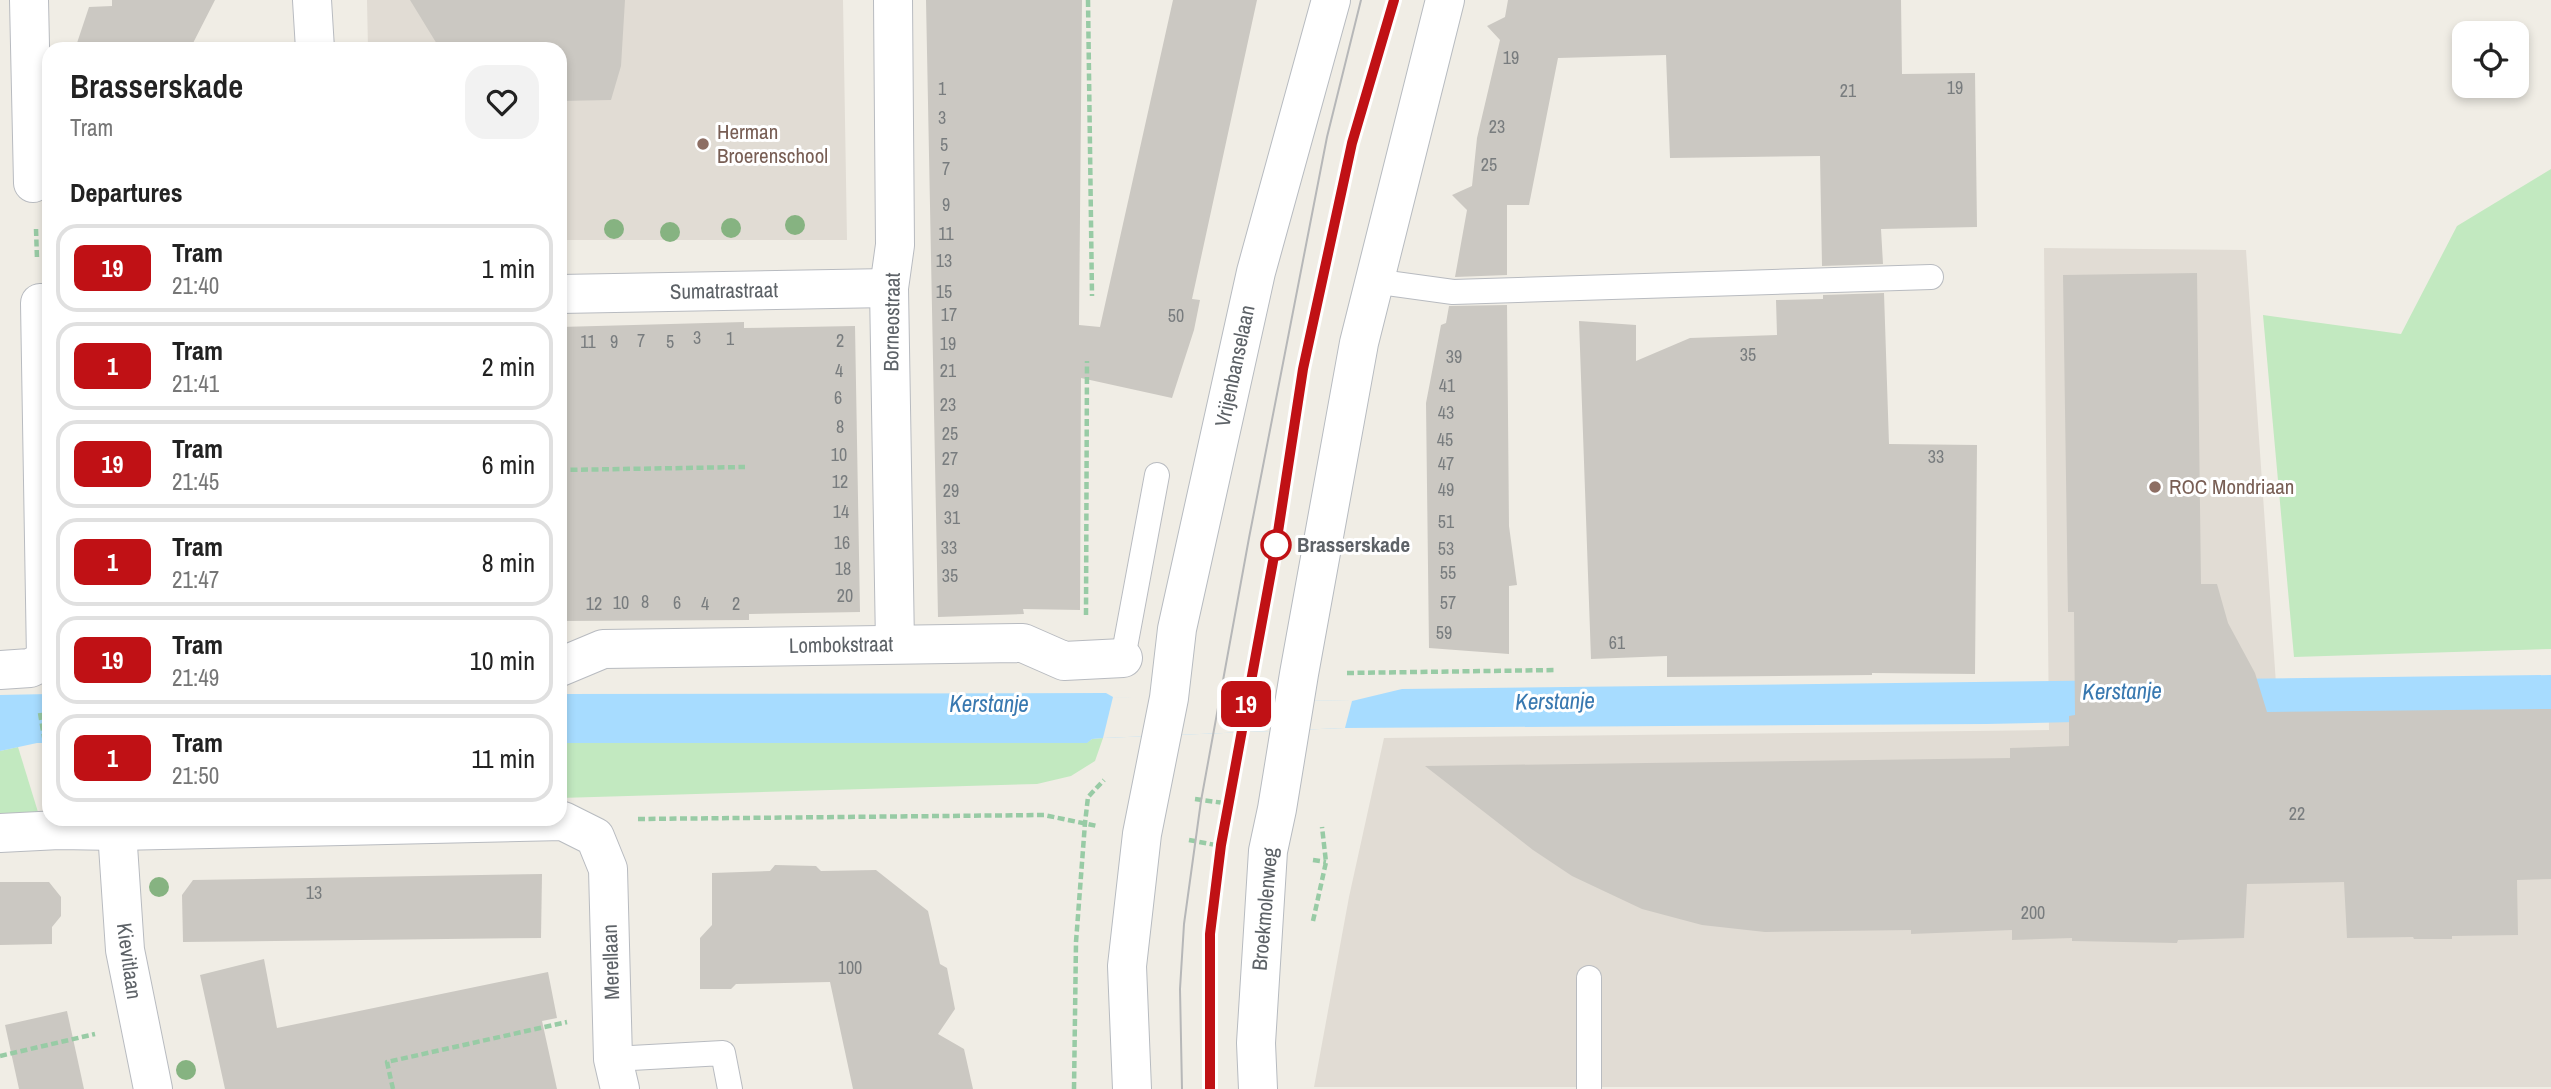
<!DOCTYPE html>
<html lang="en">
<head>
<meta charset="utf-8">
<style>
  :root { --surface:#fff; --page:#f2f2f2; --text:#222; --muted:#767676; --line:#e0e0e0 }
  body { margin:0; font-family:"Archivo Narrow",sans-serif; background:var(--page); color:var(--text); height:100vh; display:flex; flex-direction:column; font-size:26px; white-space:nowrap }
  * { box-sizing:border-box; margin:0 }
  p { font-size:23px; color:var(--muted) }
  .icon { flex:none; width:38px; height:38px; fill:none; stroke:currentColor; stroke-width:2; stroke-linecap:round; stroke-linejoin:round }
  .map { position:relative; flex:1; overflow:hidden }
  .sheet { position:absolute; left:42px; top:42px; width:525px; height:784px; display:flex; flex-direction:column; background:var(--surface); border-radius:21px; box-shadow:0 4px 10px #0003 }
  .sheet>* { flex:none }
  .badge { padding:0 14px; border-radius:10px; font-size:24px; line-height:46px }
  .tools { position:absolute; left:2452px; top:21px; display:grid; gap:14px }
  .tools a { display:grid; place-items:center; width:77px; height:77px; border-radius:14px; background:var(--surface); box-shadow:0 4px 10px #0003; font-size:35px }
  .map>.badge { position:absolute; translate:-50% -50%; box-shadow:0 0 0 4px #fff }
  h2 { padding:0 28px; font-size:26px; line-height:63px }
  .round { display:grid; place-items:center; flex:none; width:74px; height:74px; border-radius:21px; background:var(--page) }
  .overview { display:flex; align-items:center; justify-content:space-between; height:119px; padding:0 28px }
  h1 { font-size:33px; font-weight:600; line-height:52px }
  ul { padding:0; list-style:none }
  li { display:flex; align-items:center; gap:21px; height:88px; margin:0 14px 10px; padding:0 14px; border:4px solid var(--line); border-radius:21px }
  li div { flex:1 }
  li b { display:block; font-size:26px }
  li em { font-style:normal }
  li .badge { min-width:77px; font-weight:700; text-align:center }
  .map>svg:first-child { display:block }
</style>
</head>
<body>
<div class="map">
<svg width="2551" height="1089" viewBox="0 0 2551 1089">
  <rect width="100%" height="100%" fill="#f0ede5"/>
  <g fill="#e1dcd4">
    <polygon points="367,0 843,0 847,240 560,240 560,49 368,49"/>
    <polygon points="2044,248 2246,250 2279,727 2551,724 2551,1087 1314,1087 1349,897 1384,738 2049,730"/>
  </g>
  <g fill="#c2e9c0">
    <polygon points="2551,169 2551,649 2294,657 2263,315 2401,334 2457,226"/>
    <polygon points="1103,738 1095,761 1071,776 1037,784 560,798 560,743 1086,743 1092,739"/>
    <polygon points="18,747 38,812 0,814 0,751"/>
  </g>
  <g fill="#a7dcff">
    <polygon points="2551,675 2551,711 1986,724 1345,728 1103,738 1092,739 1087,743 560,743 560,694 1106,693 1113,697 1132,698 1352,701 1402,689"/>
    <polygon points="49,694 49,743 37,743 0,751 0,695"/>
  </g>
  <polygon fill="#f0ede5" points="1113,697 1198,698 1352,701 1345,728 1103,738"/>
  <g fill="#cbc8c2">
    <polygon points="112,0 215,0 190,49 75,49 89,7 112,6"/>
    <polygon points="410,0 625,0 621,66 611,100 560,101 560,49 440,49"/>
    <polygon points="926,0 1082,0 1079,325 1100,327 1173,0 1257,0 1192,299 1200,300 1194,330 1172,398 1081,378 1080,610 1023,609 1024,614 938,617"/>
    <polygon points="1508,0 1901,0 1902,74 1975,73 1977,227 1881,229 1883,264 1822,266 1820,156 1670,158 1666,55 1558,58 1529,205 1507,205 1507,275 1455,277 1467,210 1452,195 1472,186 1477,138 1500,40 1487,26 1505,17"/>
    <polygon points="2197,273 2201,584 2217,584 2228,623 2255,673 2267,712 2551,709 2551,879 2517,880 2518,935 2452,936 2452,939 2414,939 2413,937 2347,938 2344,882 2247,884 2244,938 2178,940 2177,943 2072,941 2072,938 2012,940 2012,930 1911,934 1911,930 1765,932 1702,925 1642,909 1572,876 1533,850 1425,766 2010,758 2010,748 2069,746 2069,716 2075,715 2074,612 2068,612 2063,275"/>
    <polygon points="1884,293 1889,444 1977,445 1975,674 1872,673 1872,675 1667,677 1667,656 1591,659 1579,321 1636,325 1636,361 1690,338 1777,335 1776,300 1823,299 1823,295"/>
    <polygon points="1507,305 1509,526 1517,585 1509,586 1509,654 1429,648 1426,403 1441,325 1446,323 1449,306"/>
    <polygon points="744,322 744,328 855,326 860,612 749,614 749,620 560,621 560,327"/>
    <polygon points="775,865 816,866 821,871 876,870 928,911 940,964 947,968 955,1009 938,1034 964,1049 973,1089 853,1089 830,982 736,984 731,989 700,989 700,938 712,925 712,873 770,871"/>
    <polygon points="542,874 541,938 183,942 182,895 193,880"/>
    <polygon points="0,882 49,882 61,897 61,916 52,927 52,944 0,945"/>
    <polygon points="264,959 277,1028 548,972 557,1018 542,1021 557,1089 225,1089 200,975"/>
    <polygon points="67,1011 84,1089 19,1089 5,1025"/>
  </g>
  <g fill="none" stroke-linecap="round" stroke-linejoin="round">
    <defs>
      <g id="lane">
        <polyline points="1373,281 1453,292 1931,277"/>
        <polyline points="1123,658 1157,475"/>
        <polyline points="1589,978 1589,1089"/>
        <polyline points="613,1059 723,1053 730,1089"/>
      </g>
      <g id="street">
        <polyline points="29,0 33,183"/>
        <polyline points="312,0 315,49"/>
        <polyline points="893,0 895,245 889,288 895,644"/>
        <polyline points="560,294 889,288"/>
        <polyline points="46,659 40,303 49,303"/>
        <polyline points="560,667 603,649 1023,643 1064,661 1123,658"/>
        <polyline points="0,670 30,668 49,659"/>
        <polyline points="117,831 125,950 153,1089"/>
        <polyline points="0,833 59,830 117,831 563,821 595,837 608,869 613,1059 620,1089"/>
      </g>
      <g id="secondary">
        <polyline points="1132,1089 1127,966 1142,834 1169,698 1177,629 1256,272 1331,0"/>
        <polyline points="1258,1089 1256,1043 1268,851 1277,809 1299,674 1359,343 1445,0"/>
      </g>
    </defs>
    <use href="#lane" stroke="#b8bbc0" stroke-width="26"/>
    <use href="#street" stroke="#b8bbc0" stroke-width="40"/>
    <use href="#secondary" stroke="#b7bbc0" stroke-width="40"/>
    <g stroke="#98cba5" stroke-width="4.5" stroke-dasharray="7 3.5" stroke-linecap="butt">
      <polyline points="1088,0 1092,296"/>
      <polyline points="36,229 37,259"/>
      <polyline points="560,470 745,467"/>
      <polyline points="1086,615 1087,361"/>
      <polyline points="1347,673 1556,670"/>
      <polyline points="40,713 49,767"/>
      <polyline points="1195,799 1231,804"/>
      <polyline points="638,819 1044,815 1097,826"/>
      <polyline points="1189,840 1221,846"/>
      <polyline points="1313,860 1326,862"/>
      <polyline points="1313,921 1326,862 1322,827"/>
      <polyline points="0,1056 95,1034"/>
      <polyline points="393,1089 387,1062 567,1022"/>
      <polyline points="1074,1089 1076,942 1085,823 1088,797 1104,780"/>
    </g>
    <use href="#lane" stroke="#fff" stroke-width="24"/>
    <use href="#street" stroke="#fff" stroke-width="38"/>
    <use href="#secondary" stroke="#fff" stroke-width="38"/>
    <g stroke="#b6b7b8" stroke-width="2">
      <polyline points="1182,1089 1180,989 1184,924 1201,801 1249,538 1327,137 1361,0"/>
      <polyline points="1210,1089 1208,992 1211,934 1221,845 1276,545 1303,369 1352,143 1394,0"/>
    </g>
  </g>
  <g fill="#86b381">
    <circle cx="795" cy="225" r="10"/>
    <circle cx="731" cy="228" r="10"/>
    <circle cx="614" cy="229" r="10"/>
    <circle cx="670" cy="232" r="10"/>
    <circle cx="159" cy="887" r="10"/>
    <circle cx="186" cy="1070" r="10"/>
  </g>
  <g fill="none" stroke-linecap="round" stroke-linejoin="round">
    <defs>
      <polyline id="line" points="1210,1089 1210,934 1221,845 1276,545 1303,369 1352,143 1394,0"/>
    </defs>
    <use href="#line" stroke="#fff" stroke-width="16"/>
    <use href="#line" stroke="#c01115" stroke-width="10"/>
  </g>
  <g fill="#8d6e63" stroke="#fff" stroke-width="2.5">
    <circle cx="703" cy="144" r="7"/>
    <circle cx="2155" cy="487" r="7"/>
  </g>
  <circle fill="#fff" stroke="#c01115" stroke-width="3.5" cx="1276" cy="545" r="14"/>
  <g text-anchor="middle" stroke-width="6" stroke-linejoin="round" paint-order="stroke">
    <g font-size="18" fill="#787c7e">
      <text x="1511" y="64">19</text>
      <text x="1955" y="94">19</text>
      <text x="942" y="95">1</text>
      <text x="1848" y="97">21</text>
      <text x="942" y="124">3</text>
      <text x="1497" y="133">23</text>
      <text x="944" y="151">5</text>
      <text x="1489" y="171">25</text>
      <text x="946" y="175">7</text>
      <text x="946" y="211">9</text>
      <text x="946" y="240">11</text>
      <text x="944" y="267">13</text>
      <text x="944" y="298">15</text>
      <text x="949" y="321">17</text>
      <text x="1176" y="322">50</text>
      <text x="697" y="344">3</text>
      <text x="730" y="345">1</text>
      <text x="641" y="347">7</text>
      <text x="840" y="347">2</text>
      <text x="588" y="348">11</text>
      <text x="614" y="348">9</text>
      <text x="670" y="348">5</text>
      <text x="948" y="350">19</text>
      <text x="1748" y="361">35</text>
      <text x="1454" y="363">39</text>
      <text x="839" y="377">4</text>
      <text x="948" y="377">21</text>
      <text x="1447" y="392">41</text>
      <text x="838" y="404">6</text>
      <text x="948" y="411">23</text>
      <text x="1446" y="419">43</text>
      <text x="840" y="433">8</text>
      <text x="950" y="440">25</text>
      <text x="1445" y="446">45</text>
      <text x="839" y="461">10</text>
      <text x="1936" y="463">33</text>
      <text x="950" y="465">27</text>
      <text x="1446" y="470">47</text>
      <text x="840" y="488">12</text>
      <text x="1446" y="496">49</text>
      <text x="951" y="497">29</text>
      <text x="841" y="518">14</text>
      <text x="952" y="524">31</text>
      <text x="1446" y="528">51</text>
      <text x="842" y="549">16</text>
      <text x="949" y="554">33</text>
      <text x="1446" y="555">53</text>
      <text x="843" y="575">18</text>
      <text x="1448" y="579">55</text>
      <text x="950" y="582">35</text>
      <text x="845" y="602">20</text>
      <text x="645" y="608">8</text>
      <text x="621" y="609">10</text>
      <text x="677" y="609">6</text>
      <text x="1448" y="609">57</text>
      <text x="594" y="610">12</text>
      <text x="705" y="610">4</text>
      <text x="736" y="610">2</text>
      <text x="1444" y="639">59</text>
      <text x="1617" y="649">61</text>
      <text x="2297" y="820">22</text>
      <text x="314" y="899">13</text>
      <text x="2033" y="919">200</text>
      <text x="850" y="974">100</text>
    </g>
    <g font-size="21" fill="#785e54" stroke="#fff" text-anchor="start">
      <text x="717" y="139">Herman<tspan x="717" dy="24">Broerenschool</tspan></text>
      <text x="2169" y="494">ROC Mondriaan</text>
    </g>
    <g font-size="21" fill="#5d6267" stroke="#fff">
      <text transform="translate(724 291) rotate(-1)" y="7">Sumatrastraat</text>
      <text transform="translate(892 322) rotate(-89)" y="7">Borneostraat</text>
      <text transform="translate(1235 366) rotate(-78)" y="7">Vrijenbanselaan</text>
      <text transform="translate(841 645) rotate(-1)" y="7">Lombokstraat</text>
      <text transform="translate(1265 909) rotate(-85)" y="7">Broekmolenweg</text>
      <text transform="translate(129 961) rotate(82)" y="7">Kievitlaan</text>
      <text transform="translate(611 962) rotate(-92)" y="7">Merellaan</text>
    </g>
    <g font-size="21" font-weight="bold" fill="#5d6267" stroke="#fff" text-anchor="start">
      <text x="1297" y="552">Brasserskade</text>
    </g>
    <g font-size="23" font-style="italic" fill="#3878b0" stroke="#fff">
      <text transform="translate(2122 691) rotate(-1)" y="8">Kerstanje</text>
      <text transform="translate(1555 701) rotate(-1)" y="8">Kerstanje</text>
      <text x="989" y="712">Kerstanje</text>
    </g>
  </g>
</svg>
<div class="tools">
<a><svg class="icon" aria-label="locate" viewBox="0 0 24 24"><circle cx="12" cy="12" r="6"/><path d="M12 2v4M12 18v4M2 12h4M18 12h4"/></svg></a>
</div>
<b class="badge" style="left:1246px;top:704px;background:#c01115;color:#fff">19</b>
<section class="sheet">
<div class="overview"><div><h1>Brasserskade</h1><p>Tram</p></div><a class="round"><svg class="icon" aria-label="heart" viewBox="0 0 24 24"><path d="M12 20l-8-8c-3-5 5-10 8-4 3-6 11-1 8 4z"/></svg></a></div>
<h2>Departures</h2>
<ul>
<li><span class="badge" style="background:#c01115;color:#fff">19</span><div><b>Tram</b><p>21:40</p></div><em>1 min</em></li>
<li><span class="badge" style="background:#c01115;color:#fff">1</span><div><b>Tram</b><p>21:41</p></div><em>2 min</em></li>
<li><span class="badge" style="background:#c01115;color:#fff">19</span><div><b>Tram</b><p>21:45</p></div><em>6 min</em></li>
<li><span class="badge" style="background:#c01115;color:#fff">1</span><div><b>Tram</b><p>21:47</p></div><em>8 min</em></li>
<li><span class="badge" style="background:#c01115;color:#fff">19</span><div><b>Tram</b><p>21:49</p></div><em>10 min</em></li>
<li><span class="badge" style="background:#c01115;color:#fff">1</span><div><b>Tram</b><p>21:50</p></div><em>11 min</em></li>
</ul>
</section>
</div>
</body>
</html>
